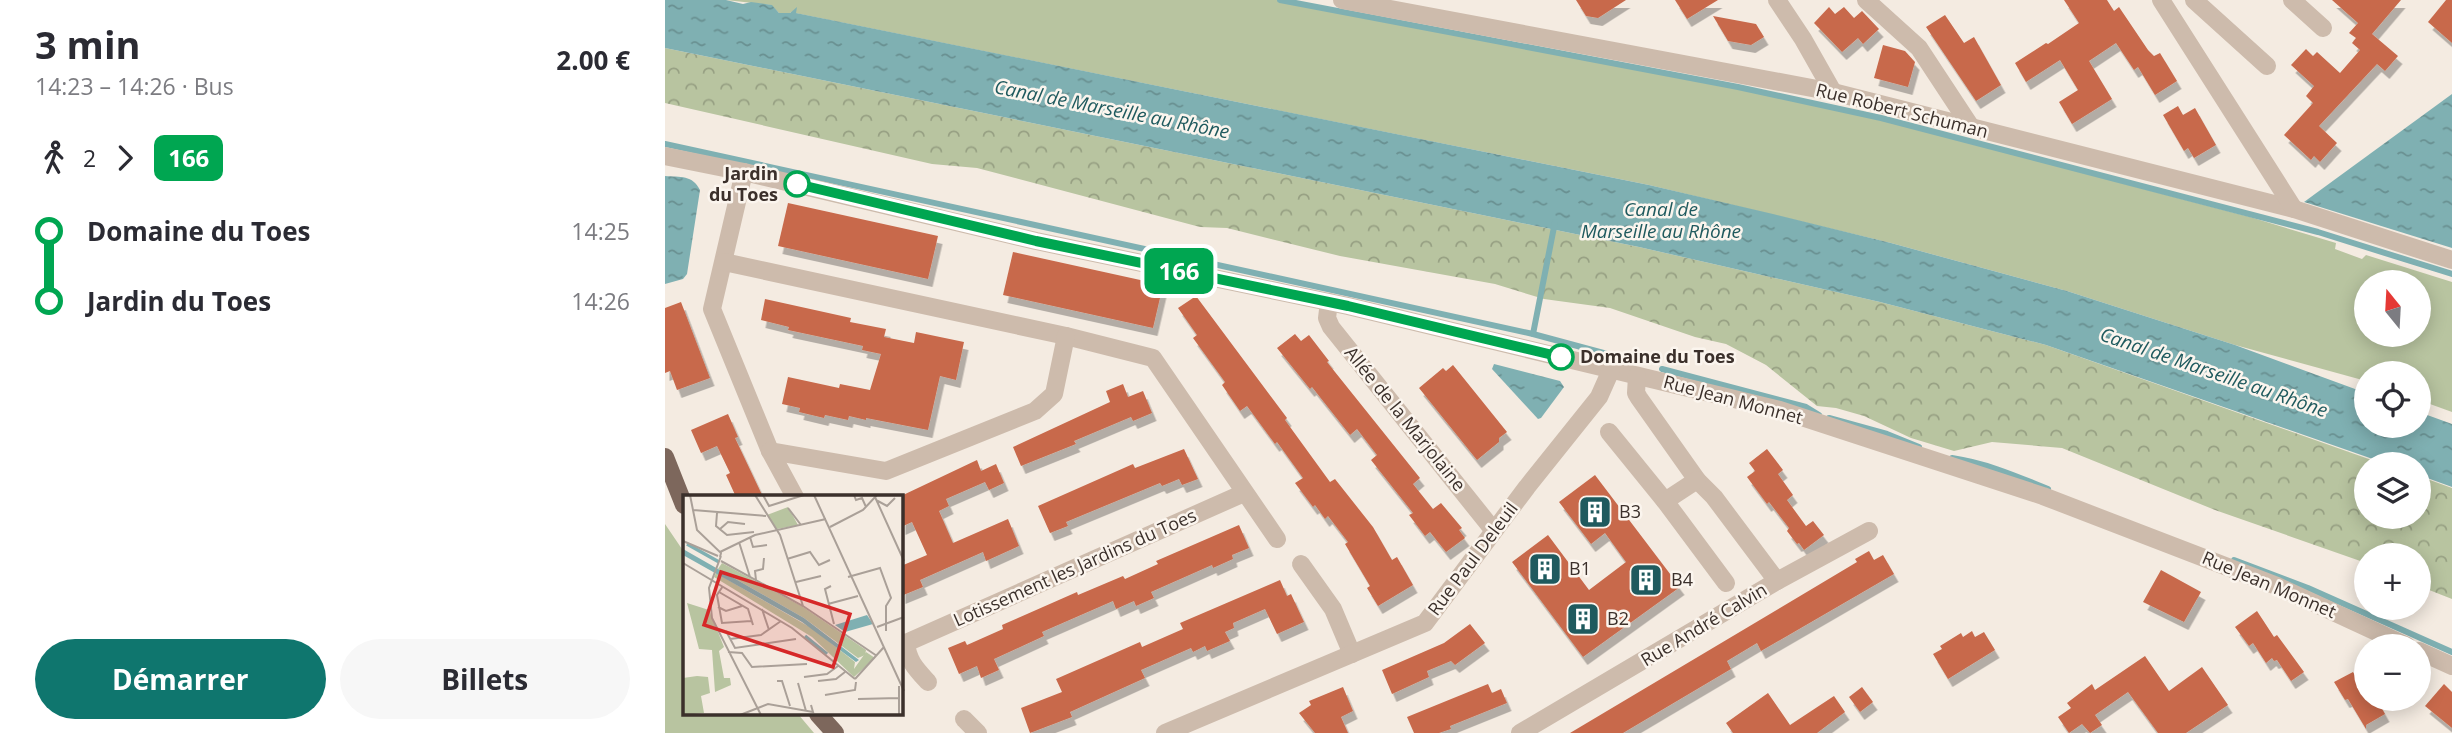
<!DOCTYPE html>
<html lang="fr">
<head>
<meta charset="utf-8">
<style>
  :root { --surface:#fff; --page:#f7f7f7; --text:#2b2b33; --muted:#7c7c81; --accent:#0f766e }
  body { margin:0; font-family:"Open Sans",sans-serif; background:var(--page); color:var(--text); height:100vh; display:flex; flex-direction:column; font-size:26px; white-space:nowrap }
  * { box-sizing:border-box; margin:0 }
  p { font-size:23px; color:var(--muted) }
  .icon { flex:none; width:38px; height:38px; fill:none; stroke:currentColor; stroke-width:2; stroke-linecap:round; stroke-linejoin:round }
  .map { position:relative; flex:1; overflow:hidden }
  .details { display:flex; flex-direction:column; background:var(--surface); width:665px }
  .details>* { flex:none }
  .badge { padding:0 14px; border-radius:10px; font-size:24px; line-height:46px }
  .needle { width:46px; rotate:342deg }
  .fabs { position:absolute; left:1689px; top:270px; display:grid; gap:14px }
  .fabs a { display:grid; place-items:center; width:77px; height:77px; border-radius:50%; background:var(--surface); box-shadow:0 4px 18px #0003; font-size:35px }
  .map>.badge { position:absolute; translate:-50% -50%; box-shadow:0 0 0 4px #fff }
  .legs { display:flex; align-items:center; gap:10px; height:77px; padding:0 35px; font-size:23px }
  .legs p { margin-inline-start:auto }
  .head { display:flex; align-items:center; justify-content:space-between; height:119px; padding:0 35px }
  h1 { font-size:38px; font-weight:700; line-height:52px }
  .action { display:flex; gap:14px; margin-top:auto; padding:14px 35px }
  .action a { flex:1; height:80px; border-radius:42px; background:var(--accent); color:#fff; font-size:28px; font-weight:700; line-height:80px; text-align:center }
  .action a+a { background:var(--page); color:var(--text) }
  ul { padding:0 35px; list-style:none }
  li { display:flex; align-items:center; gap:24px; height:70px; font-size:26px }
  li i { display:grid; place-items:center; width:10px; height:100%; margin:0 9px; background:currentColor }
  li i::after { content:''; width:18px; height:18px; margin:-9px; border:5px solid; border-radius:50%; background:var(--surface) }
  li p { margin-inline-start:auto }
  li:first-child i { background:linear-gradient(#0000 50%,currentColor 0) }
  li:last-child i { background:linear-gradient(currentColor 50%,#0000 0) }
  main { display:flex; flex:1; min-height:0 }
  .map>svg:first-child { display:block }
</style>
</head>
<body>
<main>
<section class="details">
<div class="head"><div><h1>3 min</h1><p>14:23 – 14:26 · Bus</p></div><b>2.00 €</b></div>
<div class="legs"><svg class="icon" aria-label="walk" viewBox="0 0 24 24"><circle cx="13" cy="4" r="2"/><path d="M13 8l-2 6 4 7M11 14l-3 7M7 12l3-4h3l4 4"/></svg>2<svg class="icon" aria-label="forward" viewBox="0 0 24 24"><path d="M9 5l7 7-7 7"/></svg><b class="badge" style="background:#00a651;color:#fff">166</b></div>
<ul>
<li><i style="color:#00a651"></i><b>Domaine du Toes</b><p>14:25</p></li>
<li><i style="color:#00a651"></i><b>Jardin du Toes</b><p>14:26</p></li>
</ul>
<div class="action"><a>Démarrer</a><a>Billets</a></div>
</section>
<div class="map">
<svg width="1787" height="733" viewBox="0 0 1787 733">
  <defs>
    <pattern id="forest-crowns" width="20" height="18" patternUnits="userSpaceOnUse" patternTransform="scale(1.75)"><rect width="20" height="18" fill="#b8c4a0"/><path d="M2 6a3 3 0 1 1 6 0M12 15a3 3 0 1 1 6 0" fill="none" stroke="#97a083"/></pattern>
    <pattern id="water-ripples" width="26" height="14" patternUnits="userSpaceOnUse" patternTransform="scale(1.75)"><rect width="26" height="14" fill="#7fb0b2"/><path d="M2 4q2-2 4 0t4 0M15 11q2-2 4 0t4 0" fill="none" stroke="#699091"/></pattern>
    <filter id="shadow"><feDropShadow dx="4.5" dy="8" stdDeviation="0" flood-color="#0004"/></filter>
  </defs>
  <rect width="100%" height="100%" fill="#f4ebe1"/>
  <g fill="#b8c4a0" fill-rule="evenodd">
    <path d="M61,0h552l548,105 424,112 86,26 -1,6 27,10 4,-4 86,27v130l-33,-12v-27h-53v8l-131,-36 -168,-54 -176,-48 -242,-58 -854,-172 1,-4 -6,4h-11l-8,-8zM1701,282h53v52h-53z"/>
    <polygon points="0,524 19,552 19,714 133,714 149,733 0,733"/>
  </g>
  <polygon fill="url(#forest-crowns)" points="0,48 974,247 1215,302 1381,345 1718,464 1701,464 1701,516 1754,516 1754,476 1787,488 1787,599 1754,586 1754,555 1701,555 1701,563 1550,510 1397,448 1327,442 1289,451 1246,438 1199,416 1171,408 1152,406 1101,365 1061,344 1030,337 945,308 879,299 830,284 675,256 562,228 535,227 312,168 267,164 0,103"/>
  <g fill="url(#water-ripples)">
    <polygon points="0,0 61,0 78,4 86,2 107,5 114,13 125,13 132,7 131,13 984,185 1108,214 1226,243 1402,291 1570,345 1701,393 1701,425 1754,425 1754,412 1787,424 1787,487 1754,475 1754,464 1722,464 1381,345 1215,302 974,247 0,48"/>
    <polygon points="1787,94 1787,248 1639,202"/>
    <path d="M0,176c15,1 28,-1 35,14l-13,84 -4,5 -18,5z"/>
    <polygon points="829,364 895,381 899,387 876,418 873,419 827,369"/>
  </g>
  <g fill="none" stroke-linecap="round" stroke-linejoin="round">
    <g stroke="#7fb0b2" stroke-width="6">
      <polyline points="615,0 1073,87 1216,118 1653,232 1787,274"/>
      <polyline points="0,144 868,334 957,358"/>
      <polyline points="868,334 890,222"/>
      <polyline points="997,369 1141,407 1154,415"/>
      <polyline points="1164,418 1222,434 1254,447"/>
      <path d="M1287,458c34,5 64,18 96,31"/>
      <polyline points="1569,560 1643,588 1787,652"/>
    </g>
  </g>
  <g fill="#c8694b" filter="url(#shadow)">
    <polygon points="911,0 961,0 933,18 921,16"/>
    <polygon points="1010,0 1053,0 1022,19"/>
    <polygon points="1399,0 1442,0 1449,11 1454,7 1483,50 1489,56 1495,53 1512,81 1490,95 1473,67 1469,70 1451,43 1424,61 1447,99 1407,124 1394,102 1413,90 1395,60 1361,82 1350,63 1381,43 1383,44 1414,23"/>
    <polygon points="1667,0 1736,0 1707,34 1733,56 1720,71 1712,64 1654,126 1672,143 1655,162 1649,156 1646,160 1619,135 1648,103 1641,96 1649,86 1626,65 1641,49 1648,56 1652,52 1675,73 1695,50 1687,43 1691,38 1684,33 1693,23"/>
    <polygon points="1781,0 1787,0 1787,43 1763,22"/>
    <polygon points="1164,7 1170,14 1179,7 1189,18 1197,11 1214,29 1198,44 1193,38 1177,52 1149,23"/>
    <polygon points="1280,15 1299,43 1309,37 1336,85 1311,101 1261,27"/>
    <polygon points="1048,16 1091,24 1099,37 1086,45 1063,41"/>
    <polygon points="1218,45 1240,51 1250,62 1243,87 1209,78"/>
    <polygon points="1513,106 1518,115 1530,108 1551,145 1529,158 1523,148 1519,151 1498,115"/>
    <polygon points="123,203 273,236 263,279 113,246"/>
    <polygon points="348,252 498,285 488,328 338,295"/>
    <polygon points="531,296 622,418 620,420 665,482 670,479 708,527 727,560 732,557 748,585 713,606 702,588 705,586 680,544 683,542 663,516 660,519 650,505 648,507 630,483 638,478 612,442 610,444 582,406 575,411 557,385 560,382 528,338 532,335 513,308"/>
    <polygon points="100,299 186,318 185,322 221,329 219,337 249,343 251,332 299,342 291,380 275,376 263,430 201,418 201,420 184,416 183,420 160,415 159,418 134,412 135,408 117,404 123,377 174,388 175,384 205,390 216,354 197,350 198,346 123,330 124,327 96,320"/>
    <polygon points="16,302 45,378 12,390 5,371 0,373 0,308"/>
    <polygon points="630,334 636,341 644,335 664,361 662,362 755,478 748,484 768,509 776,503 797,528 794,530 800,538 781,552 765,532 760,536 744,515 748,513 706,460 712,455 692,429 685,435 647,387 645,389 612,348"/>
    <polygon points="788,365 842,432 834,438 834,442 812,460 754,388 778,368 781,371"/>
    <polygon points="458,384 463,397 478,391 487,413 468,421 466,417 409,441 411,444 356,466 348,447 445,402 441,391"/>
    <polygon points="63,414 73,437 70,438 98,497 71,497 61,475 65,473 52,446 36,453 26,430"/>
    <polygon points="519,449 533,479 517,485 514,479 497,486 495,483 401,522 403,526 385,533 373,506 468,464 470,468"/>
    <polygon points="1102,449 1118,470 1113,474 1128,495 1122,500 1141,526 1148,521 1159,535 1139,550 1134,543 1132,544 1122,531 1124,528 1104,502 1102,504 1082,477 1090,471 1084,463"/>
    <polygon points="312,460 316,471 331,464 339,483 324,490 320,482 281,499 284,506 274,511 288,543 343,519 354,546 321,561 318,552 255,580 258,587 236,596 236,566 262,555 247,522 236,527 236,496"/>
    <polygon points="930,475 1015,587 918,657 847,562 883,535 924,590 961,562 940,533 926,544 894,502"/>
    <polygon points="574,525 584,548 567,555 568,559 548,568 547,565 486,592 489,598 471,606 469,601 451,609 448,601 377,632 379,636 329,659 334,670 316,678 312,666 294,674 283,648 300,641 302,645 338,629 337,625 412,592 413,595 458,576 460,579 493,564 491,561"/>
    <polygon points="1204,551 1209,560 1218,555 1229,574 1096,651 1092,643 1062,661 1066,669 958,733 905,733 1192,562 1190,559"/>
    <polygon points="1496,570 1536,592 1519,622 1478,602"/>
    <polygon points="615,580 622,596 626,594 639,622 612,634 600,609 568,623 569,628 560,632 565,641 542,651 540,646 528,652 526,648 476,670 480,678 405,712 407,717 365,733 356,708 397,692 391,679 475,642 477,647 518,629 515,623"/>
    <polygon points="1592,611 1609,637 1612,635 1639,672 1626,681 1612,660 1609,661 1607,658 1601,663 1588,643 1584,646 1570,627"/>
    <polygon points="805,624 820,643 790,665 786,661 762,671 764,677 727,694 717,670 779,643"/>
    <polygon points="1307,631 1310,637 1319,632 1330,650 1283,679 1268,654 1277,649 1275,646 1296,633 1298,637"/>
    <polygon points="1480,656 1504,691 1537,667 1563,705 1521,733 1493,733 1463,692 1430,715 1437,725 1425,733 1417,724 1404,733 1393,717 1406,708 1402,703 1427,684 1430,690"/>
    <polygon points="1688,672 1701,694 1701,698 1711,698 1720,714 1701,725 1701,729 1683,699 1680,700 1669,682"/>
    <polygon points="823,684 827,693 836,689 842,703 785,726 786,729 774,733 749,733 742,717"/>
    <polygon points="1779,684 1787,692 1787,728 1760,706"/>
    <polygon points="678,687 688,711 676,717 683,733 650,733 634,713 646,705 644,701"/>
    <polygon points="1197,687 1208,702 1195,712 1184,697"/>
    <polygon points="1103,693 1125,725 1169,696 1180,712 1152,733 1068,733 1061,723"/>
  </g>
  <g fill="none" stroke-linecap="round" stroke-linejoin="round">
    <g stroke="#cdbbac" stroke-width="18">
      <polyline points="677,0 1168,92 1629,209 1787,260"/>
      <polyline points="1112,0 1138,39 1168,92"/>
      <polyline points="1201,0 1254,48 1306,127"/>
      <polyline points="1496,0 1629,209"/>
      <polyline points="1529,0 1602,66"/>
      <polyline points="1627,0 1658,28"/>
      <polyline points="0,156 79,172 371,241 683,306 1115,410 1378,496 1612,586 1742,646"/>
      <polyline points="79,172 47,309 105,451 130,497"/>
      <polyline points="59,262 401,336 488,358 612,539"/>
      <polyline points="664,302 662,318 666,327 829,531"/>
      <polyline points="972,376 971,393 974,398 1032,480 1049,497 1112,581"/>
      <polyline points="944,432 1000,501 1032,480"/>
      <polyline points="105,451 221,471 370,411 389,394 401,336"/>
      <polyline points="1000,501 1061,583"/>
      <polyline points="636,564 668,609 687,654"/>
      <polyline points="236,642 241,643 579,493"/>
      <path d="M241,643c2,18 10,26 22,39"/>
      <polyline points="1754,651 1787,666"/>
      <polyline points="299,719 313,733"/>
      <polyline points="500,733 760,623 862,487 934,397 946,370"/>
      <polyline points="855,733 1112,581 1204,531"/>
    </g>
    <g stroke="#7d675c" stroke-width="18">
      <polyline points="0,457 19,505"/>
      <polyline points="153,714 170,733"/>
    </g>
  </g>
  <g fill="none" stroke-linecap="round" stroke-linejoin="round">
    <defs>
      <polyline id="line-1" points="132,184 371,241 683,306 896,357"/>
    </defs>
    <use href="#line-1" stroke="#fff" stroke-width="16"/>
    <use href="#line-1" stroke="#00a651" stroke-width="10"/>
  </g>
  <defs>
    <symbol id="building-square" viewBox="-11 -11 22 22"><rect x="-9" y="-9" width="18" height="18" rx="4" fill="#1f5a5e" stroke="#fbf5ee"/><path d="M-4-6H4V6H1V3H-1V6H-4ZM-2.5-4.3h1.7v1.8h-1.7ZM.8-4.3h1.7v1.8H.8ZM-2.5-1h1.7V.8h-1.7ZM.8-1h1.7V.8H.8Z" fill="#fff"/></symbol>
  </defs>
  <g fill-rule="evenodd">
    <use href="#building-square" x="911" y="493" width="38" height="38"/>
    <use href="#building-square" x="861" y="550" width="38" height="38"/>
    <use href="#building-square" x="962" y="561" width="38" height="38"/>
    <use href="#building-square" x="899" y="600" width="38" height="38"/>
  </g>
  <g fill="#fff" stroke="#00a651" stroke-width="3.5">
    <circle cx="132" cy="184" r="12"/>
    <circle cx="896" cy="357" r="12"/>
  </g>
  <g text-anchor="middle" stroke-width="5" stroke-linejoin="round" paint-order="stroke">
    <g font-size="18" fill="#3b302b" stroke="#fbf5ee">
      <text transform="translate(1237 111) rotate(14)" y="6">Rue Robert Schuman</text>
      <text transform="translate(1068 400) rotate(15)" y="6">Rue Jean Monnet</text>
      <text transform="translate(740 419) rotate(51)" y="6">Allée de la Marjolaine</text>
      <text transform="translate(808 559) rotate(-53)" y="6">Rue Paul Deleuil</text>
      <text transform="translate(410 568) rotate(-24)" y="6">Lotissement les Jardins du Toes</text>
      <text transform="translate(1604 585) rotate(23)" y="6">Rue Jean Monnet</text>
      <text transform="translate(1039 625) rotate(-31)" y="6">Rue André Calvin</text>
    </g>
    <g font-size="18" font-weight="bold" fill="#3b302b" stroke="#fbf5ee" text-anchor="end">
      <text x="113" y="180">Jardin<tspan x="113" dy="21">du Toes</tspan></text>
      <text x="915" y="363" text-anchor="start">Domaine du Toes</text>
    </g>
    <g font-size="18" fill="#3b302b" stroke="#fbf5ee" text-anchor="start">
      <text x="954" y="518">B3</text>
      <text x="904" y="575">B1</text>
      <text x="1006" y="586">B4</text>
      <text x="942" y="625">B2</text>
    </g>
    <g font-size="19" font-style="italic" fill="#1f5a5e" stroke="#fbf5ee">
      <text transform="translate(447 109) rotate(11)" y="7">Canal de Marseille au Rhône</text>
      <text x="996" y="216">Canal de<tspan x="996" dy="22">Marseille au Rhône</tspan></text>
      <text transform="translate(1549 372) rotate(19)" y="7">Canal de Marseille au Rhône</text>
    </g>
  </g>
  <g transform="translate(18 495)">
    <rect width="220" height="220" fill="#f4ebe1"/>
    <path d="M105,12l10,18 -21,4 -10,-14zM39,68l81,44 63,43 -1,5 -7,3 -54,-40 -86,-49zM4,108l22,7 15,37 -5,4 5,27h6l1,7 -16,7 -3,-42 -13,-1zM14,181l11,1 2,16 -9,3 3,17 -21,2v-37z" fill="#b8c4a0"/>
    <path d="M33,78l97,56 42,33 -1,7 12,-17 9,6 -21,19 -42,-40 -98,-60z" fill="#b8c4a0"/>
    <path d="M0,54l121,69 55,42 -3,2 -54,-40 -119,-67zM184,120l6,9 -28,8 -10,-7z" fill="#7fb0b2"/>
    <path fill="none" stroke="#7fb0b2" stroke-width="3.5" d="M4,49l32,18M122,141l22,18"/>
    <path fill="none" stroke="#aaa098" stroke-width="2" d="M7,0l7,35 24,23 -1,4M72,0l25,40 23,71M80,0l6,11 35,-11M131,0l90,196M171,0l2,5 6,-2 4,9M192,2l29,64M193,5l11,6 8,-8M105,13l13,17M10,15l73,6M34,18l-1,13 11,9 27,-3M147,32l33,-17 14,-15M37,34l8,-7 17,2M67,42l3,10 14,-2M0,46l35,15M56,47l11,35M37,57l35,-17 71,-16M38,61l-12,32 3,30 49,97M104,64l23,-7 9,13 11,-5M38,66l82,45 74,50M0,68l109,65 63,51M165,82l32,-9 11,30 -5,8v25M73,85l-1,-9 8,-2 1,-11M113,87l25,-6M40,91l-6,9 5,28 29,-2M148,91l-6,3 9,35M36,97l29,17 5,16M145,109l30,-8M35,112l8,4 16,-5M79,114l7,21M194,132l27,-10M43,136l9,17 61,-9M47,144l31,-4 20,-14M45,157l14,1 10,14 55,-3M121,182l23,-3 11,-8M172,184l29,-32M94,186h5l8,25M135,186l18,-2 9,-7M115,188l8,28M142,200l30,-5 1,-8M175,204l41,-1M57,220l28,-11 45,8 -2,-7M216,220v-29"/>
    <path fill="#d62828" fill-opacity="0.15" stroke="#d62828" stroke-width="3.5" d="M38,77l129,42 -17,53 -129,-42z"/>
    <rect width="220" height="220" fill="none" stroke="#3b302b" stroke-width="3.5"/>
  </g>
</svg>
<div class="fabs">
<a><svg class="needle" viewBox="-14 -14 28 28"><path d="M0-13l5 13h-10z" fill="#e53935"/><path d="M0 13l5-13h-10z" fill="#7c7c81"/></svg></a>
<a><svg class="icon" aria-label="locate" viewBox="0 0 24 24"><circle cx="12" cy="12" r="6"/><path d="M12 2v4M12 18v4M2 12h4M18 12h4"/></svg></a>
<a><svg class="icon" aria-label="layers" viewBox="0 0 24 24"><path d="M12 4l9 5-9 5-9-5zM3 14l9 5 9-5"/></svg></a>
<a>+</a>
<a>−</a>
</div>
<b class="badge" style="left:514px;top:271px;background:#00a651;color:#fff">166</b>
</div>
</main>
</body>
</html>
